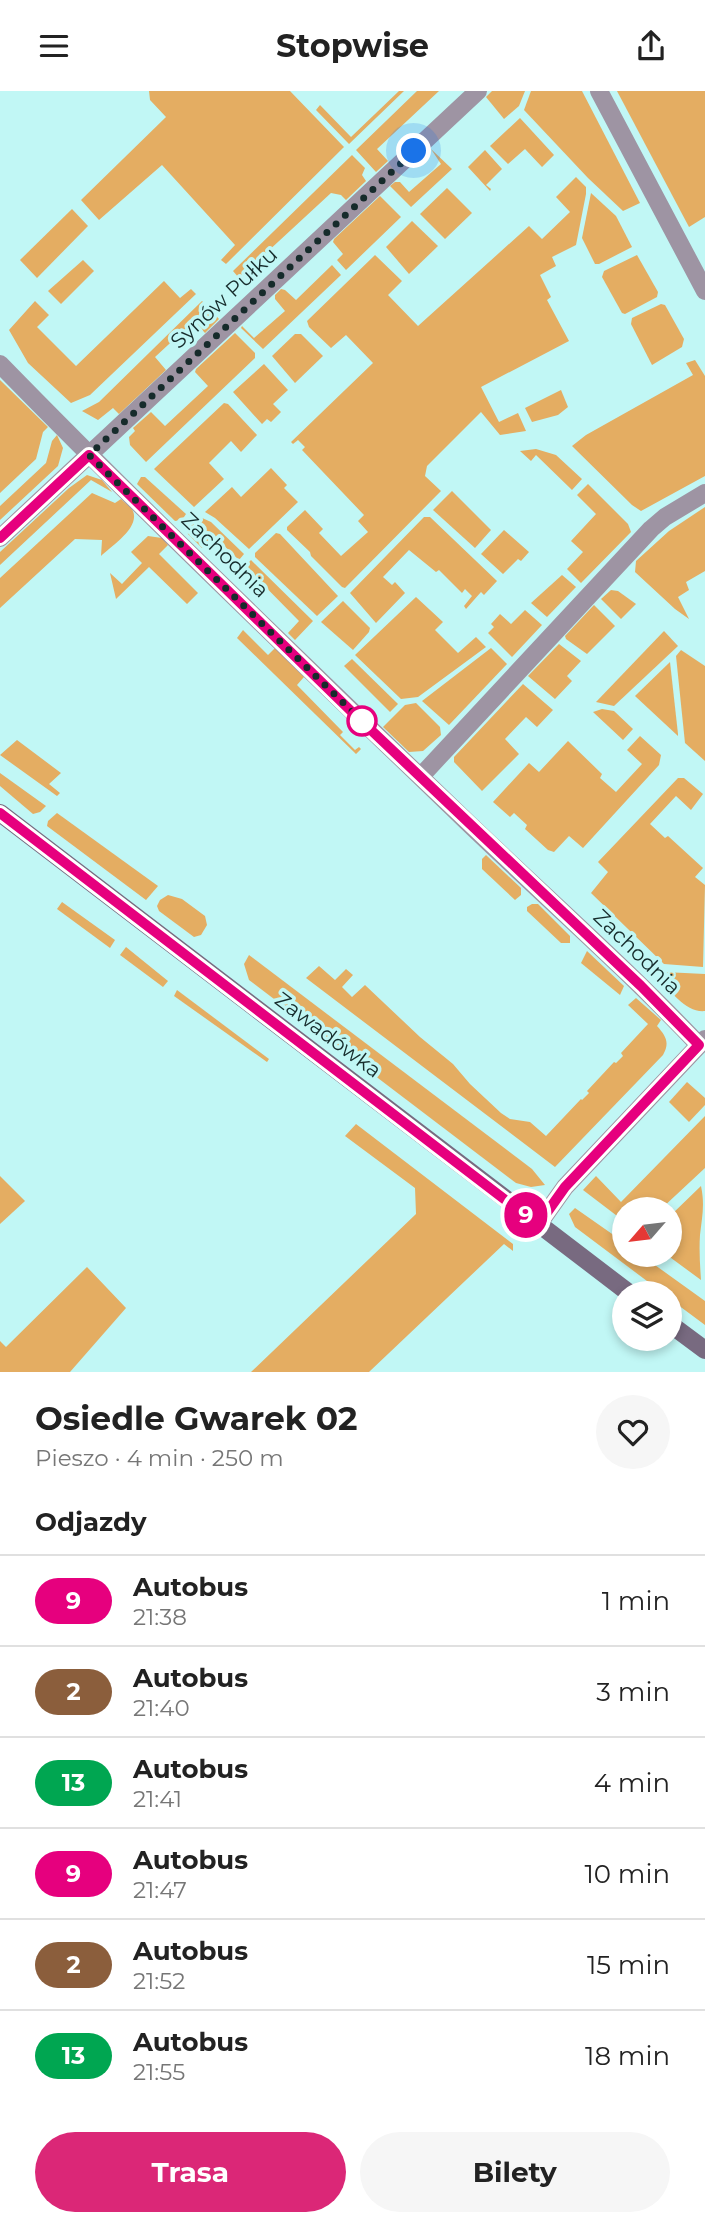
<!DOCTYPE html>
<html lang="pl">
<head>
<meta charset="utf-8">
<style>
  :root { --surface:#fff; --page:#f6f6f6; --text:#222; --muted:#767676; --line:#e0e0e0; --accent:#db2777 }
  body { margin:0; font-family:Montserrat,sans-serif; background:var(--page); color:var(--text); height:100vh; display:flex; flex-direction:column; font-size:26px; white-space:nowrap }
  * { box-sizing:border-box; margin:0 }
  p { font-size:23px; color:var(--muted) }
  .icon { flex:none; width:38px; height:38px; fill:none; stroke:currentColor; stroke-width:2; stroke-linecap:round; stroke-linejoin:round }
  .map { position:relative; height:1281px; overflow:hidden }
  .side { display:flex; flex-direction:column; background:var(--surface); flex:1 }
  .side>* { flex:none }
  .badge { padding:0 14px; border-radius:23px; font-size:24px; line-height:46px }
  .needle { width:46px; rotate:242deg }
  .buttons { position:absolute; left:612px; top:1106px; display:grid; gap:14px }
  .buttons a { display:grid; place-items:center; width:70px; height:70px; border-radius:50%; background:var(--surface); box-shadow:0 4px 10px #0003; font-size:35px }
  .you { position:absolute; width:35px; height:35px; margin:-18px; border:5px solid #fff; border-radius:50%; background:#1a73e8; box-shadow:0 0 0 10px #1a73e833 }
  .map>.badge { position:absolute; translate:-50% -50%; box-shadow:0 0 0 4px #fff }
  h2 { padding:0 35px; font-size:26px; line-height:63px }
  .round { display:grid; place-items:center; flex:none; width:74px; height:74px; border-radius:37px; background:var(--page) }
  .headline { display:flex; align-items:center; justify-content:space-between; height:119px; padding:0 35px }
  h1 { font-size:33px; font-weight:700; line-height:52px }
  .action { display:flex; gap:14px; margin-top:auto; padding:14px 35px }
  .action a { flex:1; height:80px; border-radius:42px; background:var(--accent); color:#fff; font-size:28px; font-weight:700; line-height:80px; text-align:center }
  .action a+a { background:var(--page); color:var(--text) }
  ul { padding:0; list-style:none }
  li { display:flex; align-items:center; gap:21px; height:91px; padding:0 35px; border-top:2px solid var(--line) }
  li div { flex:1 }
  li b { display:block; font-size:26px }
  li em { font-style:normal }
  li .badge { min-width:77px; font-weight:700; text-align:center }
  header { display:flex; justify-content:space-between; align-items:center; height:91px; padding:0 35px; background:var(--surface); font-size:32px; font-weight:700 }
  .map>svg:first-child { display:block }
</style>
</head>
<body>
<header><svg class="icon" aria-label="menu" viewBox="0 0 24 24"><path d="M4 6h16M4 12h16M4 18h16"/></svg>Stopwise<svg class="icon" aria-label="share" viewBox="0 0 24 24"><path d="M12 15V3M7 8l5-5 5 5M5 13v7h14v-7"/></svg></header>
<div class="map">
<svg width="705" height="1281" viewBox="0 0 705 1281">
  <rect width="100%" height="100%" fill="#c1f7f5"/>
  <g fill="#e4ad62">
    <polygon points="149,0 290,0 344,56 226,173 221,169 235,154 162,74 99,129 81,109 166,26 150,9"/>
    <polygon points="399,0 404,0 349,53 316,19 320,14 351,46"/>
    <polygon points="417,0 439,0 377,58 388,70 376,81 356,59"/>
    <polygon points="492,0 525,0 519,15 504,28 486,6"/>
    <polygon points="531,0 582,0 640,112 623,120 588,87 524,19"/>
    <polygon points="617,0 705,0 705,126 689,136"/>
    <polygon points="520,27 554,64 542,76 525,58 508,73 490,55"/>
    <polygon points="431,58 452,78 411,116 390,95 395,91 400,91 409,101 441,73"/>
    <polygon points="485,59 502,78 486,94 491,98 490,100 468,76"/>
    <polygon points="352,64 365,77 362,84 366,90 346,109 341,104 331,102 239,187 233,180"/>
    <polygon points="576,86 586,96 586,103 576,154 552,166 556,175 540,184 551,206 547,209 569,250 481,296 499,331 518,322 526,340 500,344 481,321 427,375 425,385 441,400 345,497 342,496 311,465 310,461 287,439 287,436 305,419 323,438 319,442 341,465 368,441 358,430 364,424 302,359 305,356 298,349 293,353 291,351 373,272 346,244 331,257 309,236 307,230 375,164 402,190 388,204 418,235 529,135 542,148 570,121 556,106"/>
    <polygon points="447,97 472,122 445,148 420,123"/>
    <polygon points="591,102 616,125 632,156 599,173 595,173 582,147"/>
    <polygon points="380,105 401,126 346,179 337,169 343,163 333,151 334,148"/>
    <polygon points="72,118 88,135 37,187 20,169"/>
    <polygon points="412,130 438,155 409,183 386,156"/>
    <polygon points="637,164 658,201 657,206 625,223 622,222 602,186 604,180"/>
    <polygon points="83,169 94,180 61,213 48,200"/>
    <polygon points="332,174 341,184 263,258 241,237 242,235 254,247 285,220 275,208 275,204 281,198 285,199 296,209"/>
    <polygon points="164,190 180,207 191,198 196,203 90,304 71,312 28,272 9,239 35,210 49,224 37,236 76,275"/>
    <polygon points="202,210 219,228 205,242 194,230 155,266 166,279 119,323 113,317 98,329 82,320 99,311"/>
    <polygon points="661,213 665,214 684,248 682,256 652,274 631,233 632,227"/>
    <polygon points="235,242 255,262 255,267 146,371 130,354 129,346 135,340 133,337 151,321 165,335 208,295 195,281 196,278"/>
    <polygon points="295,243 301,243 323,265 295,292 272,265"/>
    <polygon points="695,269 705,285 705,385 641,420 632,414 572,355 586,344 693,284 686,272"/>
    <polygon points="264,273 288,299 273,313 281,321 271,331 267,328 262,333 233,301"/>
    <polygon points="0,289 48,336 43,341 36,368 0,402"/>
    <polygon points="561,299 568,316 558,324 532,331 525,317"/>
    <polygon points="224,312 228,313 257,344 241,361 231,350 209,372 224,388 194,416 154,378"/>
    <polygon points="57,344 63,357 58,375 0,429 0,415 46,372 52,350"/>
    <polygon points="536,358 556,364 582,388 572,399 536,364 531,370 520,360"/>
    <polygon points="271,377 287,394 284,397 298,411 249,458 215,427 205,421 232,396 241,406"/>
    <polygon points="87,384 102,389 112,401 91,389 0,474 0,461 69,397"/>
    <polygon points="141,386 145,386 186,423 182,429 175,430 137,393"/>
    <polygon points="588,393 628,433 631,441 581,492 567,478 583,461 571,450 596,423 577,404"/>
    <polygon points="452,400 491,439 475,457 433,419"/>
    <path d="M92,402l23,10 6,-4c4,4 10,8 12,12 7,17 -22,35 -32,45l1,-16 -27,-1 -75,69v-30z"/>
    <polygon points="705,416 705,480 686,491 689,499 678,506 689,528 675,518 635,481 636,470 669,440"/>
    <polygon points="200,426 211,431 244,463 239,469 214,445 202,457 188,443 187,439"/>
    <polygon points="424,426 430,426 497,490 484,504 481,501 466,518 464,515 472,505 465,498 462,502 439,479 436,481 409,459 383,486 392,494 395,491 405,502 376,532 350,502"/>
    <polygon points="504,439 529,461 521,470 518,468 503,483 481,463"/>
    <polygon points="276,442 280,443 338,505 317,525 255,466 255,462"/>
    <polygon points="148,445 162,447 168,454 159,463 198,502 187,513 149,476 116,508 110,482 122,493 142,472 131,461"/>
    <polygon points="251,469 313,530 295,549 288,542 299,530 245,475"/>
    <polygon points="562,484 576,496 547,526 531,512"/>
    <polygon points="611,499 618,500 636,513 621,528 601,508"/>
    <polygon points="416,506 443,531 435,539 458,562 476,546 486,556 418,606 401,608 355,564"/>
    <polygon points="343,510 370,537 369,541 353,559 321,531"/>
    <polygon points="594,514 615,535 587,563 566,548 565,545"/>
    <polygon points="525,519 542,534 512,566 488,542 494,536 491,533 500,523 511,533"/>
    <polygon points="243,539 268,564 275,557 304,586 297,594 343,641 340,644 355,659 359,656 361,658 356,663 237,547"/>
    <polygon points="664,540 678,555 614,615 596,611"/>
    <polygon points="559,553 581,570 567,585 572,590 555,608 528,585"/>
    <polygon points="491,557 507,573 449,634 422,610"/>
    <polygon points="681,559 705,575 705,670 685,652 676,565"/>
    <polygon points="352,568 398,613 390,621 344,575"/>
    <polygon points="670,571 678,643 678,645 635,605"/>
    <polygon points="523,593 553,619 537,636 526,626 505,648 519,663 482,700 454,671 454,666"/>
    <polygon points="416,612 440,636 441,644 423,660 409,661 383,636 405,614"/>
    <polygon points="602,618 614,620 633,638 623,649 593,621"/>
    <polygon points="640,645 661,664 659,674 583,757 569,745 554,761 548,759 525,738 527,734 514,722 510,726 493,711 529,672 539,681 568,650 602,683 600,687 616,701 642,673 627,659"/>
    <polygon points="17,649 61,682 49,693 60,702 57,705 0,664"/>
    <polygon points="0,682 46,715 40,721 33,723 0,695"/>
    <polygon points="678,687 684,687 703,703 691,719 676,705 650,733 665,747 668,745 703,777 695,786 705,794 703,876 664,873 591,802 608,781 598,771"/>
    <polygon points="57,722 158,795 146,809 47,735 48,730"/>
    <polygon points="486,764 521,797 521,804 515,809 482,778 482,768"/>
    <polygon points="168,804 182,808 205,825 207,834 201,844 194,846 159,820 157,815 160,809"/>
    <polygon points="62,811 115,849 110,857 57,818"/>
    <polygon points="532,813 538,813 570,845 570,852 561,852 527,820 527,816"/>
    <polygon points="126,856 168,890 163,896 120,864"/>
    <polygon points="587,860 624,895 620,904 581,872"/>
    <polygon points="249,864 532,1078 545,1094 531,1096 516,1092 249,889 244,873"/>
    <path d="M319,875l16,14 11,-11 7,6 -11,12 10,10 13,-12 55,52 33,27 17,20 31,29 9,6 20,3 16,14 35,-37 1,1 7,-7 -2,-2 27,-29 2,1 7,-7 -2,-3 27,-29 -20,-19 8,-7 25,22 -4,6c9,10 13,17 6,29l-108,112 -249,-189z"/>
    <path d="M664,881l41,2v37c-19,2 -34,-20 -47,-33z"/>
    <polygon points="177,899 269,968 267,971 174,905"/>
    <polygon points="687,991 705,1007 705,1014 689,1031 669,1011"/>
    <polygon points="705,1025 705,1077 661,1118 625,1118 625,1131 583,1099 596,1085 621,1111"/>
    <polygon points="356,1033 513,1153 513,1160 504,1153 369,1281 251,1281 416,1123 415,1097 345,1045"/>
    <polygon points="0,1085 25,1110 0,1133"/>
    <path d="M701,1095c4,19 1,31 -1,49 -1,15 0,30 1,45l-34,-25h3v-39z"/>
    <polygon points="575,1117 625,1152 625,1164 641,1164 705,1210 705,1234 670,1208 670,1202 663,1202 575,1136 569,1123"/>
    <polygon points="87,1176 126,1217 70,1281 0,1281 0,1250 6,1256"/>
  </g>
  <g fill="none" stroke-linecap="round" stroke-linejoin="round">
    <g stroke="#9e94a3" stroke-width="18">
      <polyline points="599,0 705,200"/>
      <path d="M0,273c152,156 310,306 466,457 78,75 159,146 233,224"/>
      <polyline points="0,447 478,0"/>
      <polyline points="421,685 651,438 665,426 705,402"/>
      <polyline points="538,1134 565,1096 705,948"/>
    </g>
    <g stroke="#786a80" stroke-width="18">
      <polyline points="0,722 629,1202"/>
      <polyline points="670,1233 705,1259"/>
    </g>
  </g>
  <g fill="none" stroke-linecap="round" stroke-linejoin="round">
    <defs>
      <polyline id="line" points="0,447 89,364 352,621 641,895 699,954 565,1096 538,1134 0,722"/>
    </defs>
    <use href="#line" stroke="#fff" stroke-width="16"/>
    <use href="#line" stroke="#e6007e" stroke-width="10"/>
    <polyline stroke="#162b2b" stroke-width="7" stroke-dasharray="0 12.6" points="362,630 366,634 89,364 414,60"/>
  </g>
  <circle fill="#fff" stroke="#e6007e" stroke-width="3.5" cx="362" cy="630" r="14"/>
  <g text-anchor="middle" stroke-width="7" stroke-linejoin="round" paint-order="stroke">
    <g font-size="21" fill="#162b2b" stroke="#c1f7f5">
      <text transform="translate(224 207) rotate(-43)" y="7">Synów Pułku</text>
      <text transform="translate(225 464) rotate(44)" y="7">Zachodnia</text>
      <text transform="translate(637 861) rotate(44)" y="7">Zachodnia</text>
      <text transform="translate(328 944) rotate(37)" y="7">Zawadówka</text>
    </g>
  </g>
</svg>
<div class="buttons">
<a><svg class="needle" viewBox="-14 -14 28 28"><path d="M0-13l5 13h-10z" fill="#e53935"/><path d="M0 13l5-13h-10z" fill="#767676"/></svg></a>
<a><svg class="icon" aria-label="layers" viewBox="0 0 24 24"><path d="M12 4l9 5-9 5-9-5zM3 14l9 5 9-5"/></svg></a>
</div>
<div class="you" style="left:414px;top:60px"></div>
<b class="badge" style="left:526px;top:1124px;background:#e6007e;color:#fff">9</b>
</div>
<section class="side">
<div class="headline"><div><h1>Osiedle Gwarek 02</h1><p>Pieszo · 4 min · 250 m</p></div><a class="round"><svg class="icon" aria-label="heart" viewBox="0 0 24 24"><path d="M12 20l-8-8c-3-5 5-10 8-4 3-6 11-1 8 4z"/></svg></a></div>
<h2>Odjazdy</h2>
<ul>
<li><span class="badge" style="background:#e6007e;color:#fff">9</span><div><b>Autobus</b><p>21:38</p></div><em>1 min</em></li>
<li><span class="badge" style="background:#8b5e3c;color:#fff">2</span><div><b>Autobus</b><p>21:40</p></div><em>3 min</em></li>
<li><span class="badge" style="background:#00a651;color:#fff">13</span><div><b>Autobus</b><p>21:41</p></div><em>4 min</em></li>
<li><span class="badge" style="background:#e6007e;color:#fff">9</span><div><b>Autobus</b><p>21:47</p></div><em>10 min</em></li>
<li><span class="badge" style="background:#8b5e3c;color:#fff">2</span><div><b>Autobus</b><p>21:52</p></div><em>15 min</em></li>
<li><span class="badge" style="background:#00a651;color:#fff">13</span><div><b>Autobus</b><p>21:55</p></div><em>18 min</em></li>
</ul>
<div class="action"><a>Trasa</a><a>Bilety</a></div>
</section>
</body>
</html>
